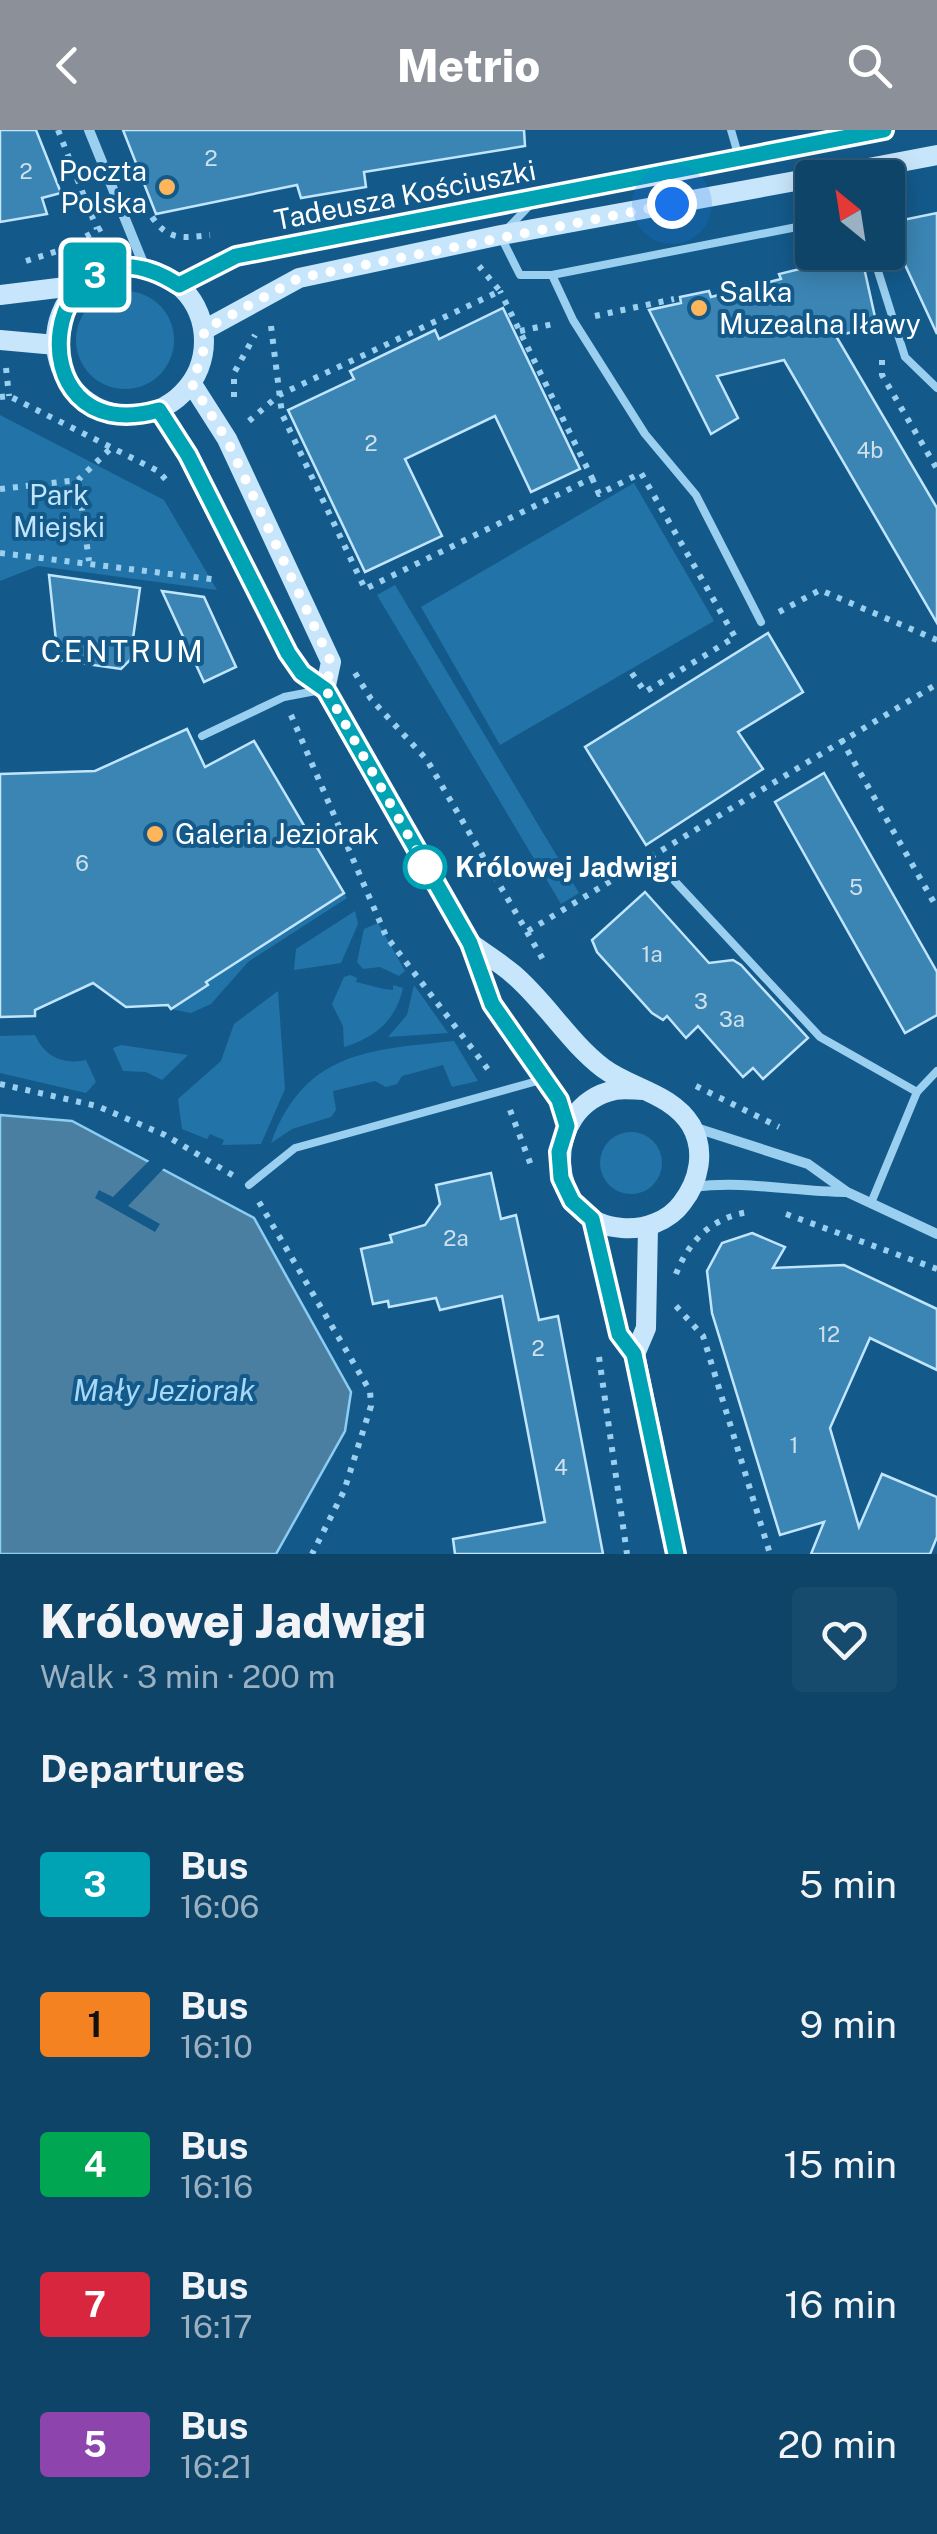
<!DOCTYPE html>
<html lang="en">
<head>
<meta charset="utf-8">
<style>
  :root { --surface:#0e4468; --page:#174b6e; --text:#f1f3f6; --muted:#9bb0c0; --line:#2e5c7c; --accent:#8c9099 }
  body { margin:0; font-family:"Public Sans",sans-serif; background:var(--page); color:var(--text); height:100vh; display:flex; flex-direction:column; font-size:38px; white-space:nowrap }
  * { box-sizing:border-box; margin:0 }
  p { font-size:32px; color:var(--muted) }
  .icon { flex:none; width:55px; height:55px; fill:none; stroke:currentColor; stroke-width:2; stroke-linecap:round; stroke-linejoin:round }
  .map { position:relative; height:1424px; overflow:hidden }
  .details { display:flex; flex-direction:column; background:var(--surface); flex:1 }
  .details>* { flex:none }
  .badge { padding:0 20px; border-radius:8px; font-size:35px; line-height:65px }
  .needle { width:65px; rotate:330deg }
  .tools { position:absolute; left:795px; top:30px; display:grid; gap:20px }
  .tools a { display:grid; place-items:center; width:110px; height:110px; border-radius:10px; background:var(--surface); box-shadow:0 5px 25px #0003,0 0 0 2px var(--line); font-size:50px }
  .you { position:absolute; width:50px; height:50px; margin:-25px; border:8px solid #fff; border-radius:50%; background:#1a73e8; box-shadow:0 0 0 15px #1a73e833 }
  .map>.badge { position:absolute; translate:-50% -50%; box-shadow:0 0 0 5px #fff }
  h2 { padding:0 40px; font-size:38px; line-height:90px }
  .round { display:grid; place-items:center; flex:none; width:105px; height:105px; border-radius:10px; background:var(--page) }
  .summary { display:flex; align-items:center; justify-content:space-between; height:170px; padding:0 40px }
  h1 { font-size:48px; font-weight:800; line-height:75px }
  ul { padding:0; list-style:none }
  li { display:flex; align-items:center; gap:30px; height:140px; padding:0 40px }
  li div { flex:1 }
  li b { display:block; font-size:38px }
  li em { font-style:normal }
  li .badge { min-width:110px; font-weight:700; text-align:center }
  header { display:flex; justify-content:space-between; align-items:center; height:130px; padding:0 40px; background:var(--accent); color:#fff; font-size:45px; font-weight:800 }
  .map>svg:first-child { display:block }
</style>
</head>
<body>
<header><svg class="icon" aria-label="back" viewBox="0 0 24 24"><path d="M15 5l-7 7 7 7"/></svg>Metrio<svg class="icon" aria-label="search" viewBox="0 0 24 24"><circle cx="10" cy="10" r="6"/><path d="M15 15l6 6"/></svg></header>
<div class="map">
<svg width="937" height="1424" viewBox="0 0 937 1424">
  <rect width="100%" height="100%" fill="#135a8b"/>
  <g fill="#2274a8">
    <circle cx="125" cy="210" r="49"/>
    <polygon points="0,285 164,370 217,460 38,436 0,451"/>
    <polygon points="634,353 714,491 500,615 421,477"/>
    <polygon points="395,455 579,763 561,774 377,465"/>
    <polygon points="344,763 347,768 248,832 211,874 191,883 171,879 208,856 203,846 215,845"/>
    <polygon points="355,781 358,794 341,833 294,840 296,819"/>
    <polygon points="378,793 405,841 399,846 380,837 363,839 357,832 364,799"/>
    <path d="M350,845l7,3 -1,4 28,7 9,1v-5l10,3c-8,33 -27,49 -59,59l-1,-21 -11,-22 12,-27z"/>
    <polygon points="414,855 448,903 388,907 407,885"/>
    <polygon points="278,861 285,959 261,1014 222,1015 224,1010 210,1004 207,1009 182,999 178,969 221,931 234,894"/>
    <path d="M35,905c10,22 28,30 51,25l10,22 -10,11 -86,-20v-37z"/>
    <path d="M454,911l24,40 -26,6 -9,-22 -41,11 -5,8 -11,3 -11,-6 -42,10 3,19 -5,7 -39,12 -21,14c34,-92 98,-93 183,-102z"/>
    <polygon points="121,915 188,925 162,950 146,942 123,941 113,918"/>
    <circle cx="631" cy="1033" r="31"/>
  </g>
  <polygon fill="#4b7fa2" stroke="#8ccdf4" stroke-width="2.5" points="0,985 72,991 254,1088 351,1262 345,1301 276,1424 0,1424"/>
  <polygon fill="#135a8b" points="152,1028 166,1036 128,1076 160,1094 155,1102 95,1068 99,1060 113,1067"/>
  <g fill="#3b85b4" stroke="#c1e5fc" stroke-width="2.5">
    <polygon points="0,0 36,0 61,63 42,68 47,84 0,92"/>
    <polygon points="123,0 524,0 525,16 364,42 366,57 301,68 297,55 156,84"/>
    <polygon points="937,83 937,204 888,98 888,93"/>
    <polygon points="861,124 877,196 836,206 937,378 937,493 784,230 717,246 738,288 711,304 649,180 681,173 680,167 709,161 711,167 781,149 779,144"/>
    <polygon points="503,178 580,339 531,362 495,286 405,329 442,406 365,442 288,280 354,249 350,241 435,200 439,209"/>
    <polygon points="49,445 140,458 130,530 121,539 58,530"/>
    <polygon points="162,461 204,467 236,537 204,552"/>
    <polygon points="768,503 803,562 738,602 763,639 646,715 585,617"/>
    <polygon points="187,599 205,637 254,611 344,763 206,852 208,855 171,879 168,875 126,877 93,853 35,880 35,886 0,887 0,644 95,641"/>
    <polygon points="824,643 937,842 937,885 905,903 775,672"/>
    <polygon points="645,762 709,833 733,830 741,835 808,908 763,949 753,938 743,947 698,896 686,908 667,886 663,890 652,883 597,822 592,810"/>
    <polygon points="491,1043 501,1089 516,1085 539,1190 558,1186 603,1424 455,1424 453,1409 545,1392 502,1166 440,1180 436,1168 389,1177 388,1171 373,1174 361,1119 392,1112 390,1105 425,1095 440,1074 436,1055"/>
    <polygon points="752,1103 785,1117 773,1138 844,1135 937,1179 937,1240 870,1208 830,1298 859,1397 882,1344 937,1367 937,1407 930,1424 811,1424 824,1392 780,1405 712,1183 707,1141 722,1113"/>
  </g>
  <g fill="none" stroke-linecap="round" stroke-linejoin="round">
    <g stroke="#9acff0" stroke-width="6" stroke-dasharray="5 8" stroke-linecap="butt">
      <polyline points="58,0 97,99"/>
      <path d="M152,87c16,24 31,21 58,18"/>
      <polyline points="26,131 61,120 105,96"/>
      <polyline points="595,186 674,169"/>
      <polyline points="271,196 282,284 365,459 592,348 500,161"/>
      <polyline points="520,201 553,194"/>
      <polyline points="882,230 882,245 937,339"/>
      <polyline points="6,238 9,266"/>
      <polyline points="0,267 9,266 158,341 167,351"/>
      <polyline points="234,267 234,243 255,205"/>
      <polyline points="249,291 279,265 500,161 479,136"/>
      <polyline points="592,348 599,364 641,343 735,507 645,562 631,542"/>
      <polyline points="78,350 89,431"/>
      <polyline points="0,359 78,350 110,319"/>
      <polyline points="0,423 219,450"/>
      <polyline points="779,482 820,460 937,510"/>
      <polyline points="355,543 371,569 427,630 545,833"/>
      <polyline points="291,585 386,806 490,942"/>
      <polyline points="841,609 937,778"/>
      <polyline points="528,801 937,554"/>
      <polyline points="0,954 97,976 165,1005 234,1046"/>
      <polyline points="696,956 779,997"/>
      <polyline points="510,980 532,1038"/>
      <polyline points="259,1072 370,1261 371,1276 344,1361 312,1424"/>
      <polyline points="786,1084 937,1139"/>
      <path d="M676,1144c13,-34 37,-57 73,-62"/>
      <polyline points="676,1176 703,1206 770,1424"/>
      <polyline points="599,1227 627,1424"/>
    </g>
    <g stroke="#9acff0" stroke-width="8">
      <polyline points="731,0 738,24"/>
      <polyline points="508,98 530,75"/>
      <polyline points="502,109 520,145 552,145 573,190 645,304 696,365 761,492"/>
      <polyline points="872,122 905,227 937,258"/>
      <polyline points="552,145 812,94"/>
      <polyline points="202,606 284,567 321,560"/>
      <polyline points="670,746 820,907 917,962"/>
      <polyline points="249,1055 295,1018 541,950"/>
      <polyline points="871,1073 917,962 937,941"/>
    </g>
    <g stroke="#9acff0" stroke-width="10">
      <polyline points="89,0 145,138"/>
      <polyline points="693,997 808,1034 847,1062 937,1104"/>
      <path d="M694,1057c51,-7 101,5 152,5"/>
    </g>
    <g stroke="#c8e6fb" stroke-width="20">
      <polyline points="816,48 937,25"/>
      <circle cx="130" cy="211" r="74"/>
      <polyline points="179,155 236,126 884,0"/>
      <polyline points="0,165 82,155"/>
      <polyline points="204,200 299,148 501,105 812,48"/>
      <polyline points="0,210 56,215"/>
      <polyline points="192,254 227,309 331,532 325,560"/>
      <polyline points="159,280 187,325 288,523 302,543 325,560 470,813 492,874 559,970 567,996"/>
      <path d="M470,813c14,10 30,20 43,31 33,28 55,67 90,94 28,21 68,25 88,57 15,26 8,56 -9,78 -13,18 -38,27 -60,25 -78,-5 -82,-122 -7,-138 9,-2 21,0 30,0"/>
      <polyline points="592,1089 619,1203 635,1224 676,1424"/>
      <polyline points="635,1224 646,1198 648,1097"/>
    </g>
  </g>
  <g fill="none" stroke-linecap="round" stroke-linejoin="round">
    <defs>
      <path id="line" d="M676,1424l-42,-200 -15,-20 -27,-115 -20,-18 -11,-23 -2,-26 8,-26 -8,-26 -67,-96 -22,-61 -144,-253 -24,-17 -14,-20 -100,-198 -29,-45c-153,43 -117,-213 20,-125l57,-29 648,-126"/>
    </defs>
    <use href="#line" stroke="#fff" stroke-width="22"/>
    <use href="#line" stroke="#00a3b4" stroke-width="15"/>
    <polyline stroke="#fff" stroke-width="10" stroke-dasharray="0 18" points="425,737 430,744 326,560 331,532 227,310 192,254 204,219 204,200 299,148 672,74"/>
  </g>
  <g fill="#ffb55a" stroke="#135a8b" stroke-width="4">
    <circle cx="167" cy="57" r="10"/>
    <circle cx="699" cy="178" r="10"/>
    <circle cx="155" cy="704" r="10"/>
  </g>
  <circle fill="#fff" stroke="#00a3b4" stroke-width="5" cx="425" cy="737" r="20"/>
  <g text-anchor="middle" stroke-width="8" stroke-linejoin="round" paint-order="stroke">
    <g font-size="22" fill="#cee0ec">
      <text x="211" y="36">2</text>
      <text x="26" y="49">2</text>
      <text x="371" y="321">2</text>
      <text x="870" y="328">4b</text>
      <text x="82" y="741">6</text>
      <text x="856" y="765">5</text>
      <text x="652" y="832">1a</text>
      <text x="701" y="879">3</text>
      <text x="732" y="897">3a</text>
      <text x="456" y="1116">2a</text>
      <text x="829" y="1212">12</text>
      <text x="538" y="1226">2</text>
      <text x="794" y="1323">1</text>
      <text x="561" y="1345">4</text>
    </g>
    <g font-size="28" fill="#fff" stroke="#135a8b" text-anchor="start">
      <text x="147" y="51" text-anchor="end">Poczta<tspan x="147" dy="32">Polska</tspan></text>
      <text x="719" y="172">Salka<tspan x="719" dy="32">Muzealna Iławy</tspan></text>
      <text x="175" y="714">Galeria Jeziorak</text>
    </g>
    <g font-size="28" fill="#fff" stroke="#135a8b">
      <text transform="translate(405 65) rotate(-11)" y="10">Tadeusza Kościuszki</text>
    </g>
    <g font-size="28" fill="#c1e5fc" stroke="#135a8b">
      <text x="59" y="375">Park<tspan x="59" dy="32">Miejski</tspan></text>
    </g>
    <g font-size="28" font-weight="bold" fill="#fff" stroke="#135a8b" text-anchor="start">
      <text x="455" y="747">Królowej Jadwigi</text>
    </g>
    <g font-size="30" letter-spacing="2.5" fill="#fff" stroke="#135a8b">
      <text x="123" y="532">CENTRUM</text>
    </g>
    <g font-size="30" font-style="italic" fill="#a6d8f8" stroke="#135a8b">
      <text x="164" y="1271">Mały Jeziorak</text>
    </g>
  </g>
</svg>
<div class="tools">
<a><svg class="needle" viewBox="-14 -14 28 28"><path d="M0-13l5 13h-10z" fill="#e53935"/><path d="M0 13l5-13h-10z" fill="#9bb0c0"/></svg></a>
</div>
<div class="you" style="left:672px;top:74px"></div>
<b class="badge" style="left:95px;top:145px;background:#00a3b4;color:#fff">3</b>
</div>
<section class="details">
<div class="summary"><div><h1>Królowej Jadwigi</h1><p>Walk · 3 min · 200 m</p></div><a class="round"><svg class="icon" aria-label="heart" viewBox="0 0 24 24"><path d="M12 20l-8-8c-3-5 5-10 8-4 3-6 11-1 8 4z"/></svg></a></div>
<h2>Departures</h2>
<ul>
<li><span class="badge" style="background:#00a3b4;color:#fff">3</span><div><b>Bus</b><p>16:06</p></div><em>5 min</em></li>
<li><span class="badge" style="background:#f58220;color:#111">1</span><div><b>Bus</b><p>16:10</p></div><em>9 min</em></li>
<li><span class="badge" style="background:#00a651;color:#fff">4</span><div><b>Bus</b><p>16:16</p></div><em>15 min</em></li>
<li><span class="badge" style="background:#d7263d;color:#fff">7</span><div><b>Bus</b><p>16:17</p></div><em>16 min</em></li>
<li><span class="badge" style="background:#8e44ad;color:#fff">5</span><div><b>Bus</b><p>16:21</p></div><em>20 min</em></li>
</ul>
</section>
</body>
</html>
